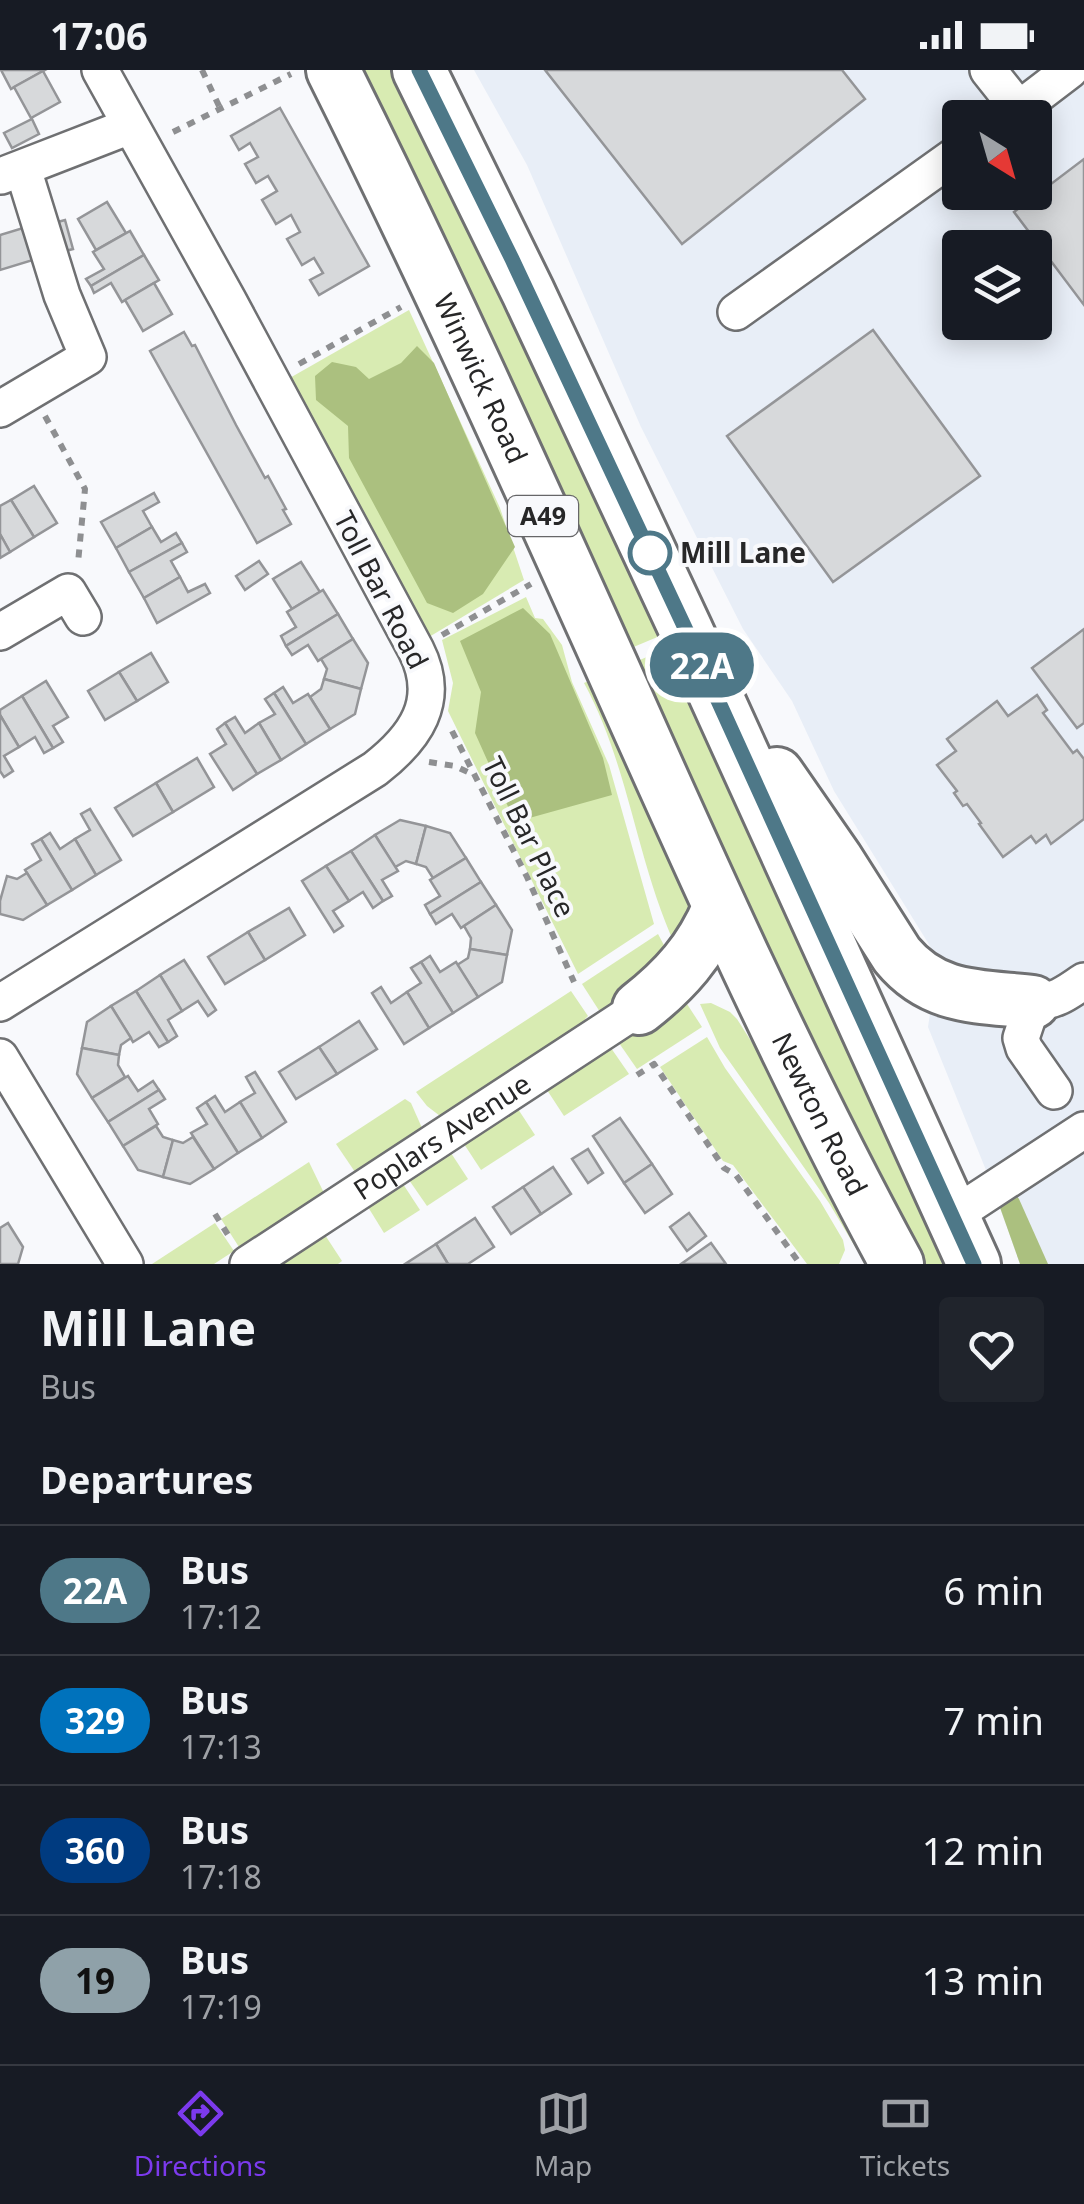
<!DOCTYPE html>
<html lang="en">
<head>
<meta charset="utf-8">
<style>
  :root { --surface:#171b24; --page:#20242c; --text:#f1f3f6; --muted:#9ea1a6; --line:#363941; --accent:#7c3aed }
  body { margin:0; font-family:"Noto Sans",sans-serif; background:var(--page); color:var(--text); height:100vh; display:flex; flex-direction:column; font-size:38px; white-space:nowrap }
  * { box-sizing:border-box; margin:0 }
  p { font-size:32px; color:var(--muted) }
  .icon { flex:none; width:55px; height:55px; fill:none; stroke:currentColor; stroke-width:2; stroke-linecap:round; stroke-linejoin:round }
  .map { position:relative; height:1194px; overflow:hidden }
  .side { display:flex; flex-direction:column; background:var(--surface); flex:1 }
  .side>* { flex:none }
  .badge { padding:0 20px; border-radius:32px; font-size:35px; line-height:65px }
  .needle { width:65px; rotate:143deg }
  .controls { position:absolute; left:942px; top:30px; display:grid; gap:20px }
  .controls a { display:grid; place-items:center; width:110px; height:110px; border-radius:10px; background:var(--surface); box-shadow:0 5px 25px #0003; font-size:50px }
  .map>.badge { position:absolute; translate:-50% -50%; box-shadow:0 0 0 5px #fff }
  h2 { padding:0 40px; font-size:38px; line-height:90px }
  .round { display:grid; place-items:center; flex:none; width:105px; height:105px; border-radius:10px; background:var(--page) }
  .headline { display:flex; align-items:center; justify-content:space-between; height:170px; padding:0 40px }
  h1 { font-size:48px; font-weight:700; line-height:75px }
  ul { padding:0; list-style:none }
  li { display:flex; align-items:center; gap:30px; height:130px; padding:0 40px; border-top:2px solid var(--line) }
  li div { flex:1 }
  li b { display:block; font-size:38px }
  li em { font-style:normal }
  li .badge { min-width:110px; font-weight:700; text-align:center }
  .status { display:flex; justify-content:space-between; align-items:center; height:70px; padding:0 50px; background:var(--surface); direction:ltr }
  .status svg { height:28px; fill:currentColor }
  .menu { display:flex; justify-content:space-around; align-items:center; height:140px; border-top:2px solid var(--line); background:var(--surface); font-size:28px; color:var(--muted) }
  .menu a { display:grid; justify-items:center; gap:5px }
  .menu .selected { color:var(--accent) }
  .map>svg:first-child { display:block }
</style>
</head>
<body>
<div class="status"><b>17:06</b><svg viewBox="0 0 49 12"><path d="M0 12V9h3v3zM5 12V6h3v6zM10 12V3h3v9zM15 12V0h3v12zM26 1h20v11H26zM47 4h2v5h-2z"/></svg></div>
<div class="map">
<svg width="1084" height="1194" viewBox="0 0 1084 1194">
  <rect width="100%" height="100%" fill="#f8f9fc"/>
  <path fill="#e8eef7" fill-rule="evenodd" d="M474,0h610v1194h-64l-28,-79 -64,-158 10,-68 -104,-168 -42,-90 -49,-72 -102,-202 -114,-262zM960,48h75v74h-75zM960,178h75v74h-75z"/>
  <g fill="#d8ebb2">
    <polygon points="353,0 399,0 667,563 624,581"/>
    <polygon points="409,240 500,438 524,510 429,567 288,309"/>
    <polygon points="526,527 535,548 543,549 562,575 572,612 609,695 654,854 578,904 448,641 453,613 442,570"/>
    <polygon points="674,575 943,1194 917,1194 633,593"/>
    <path d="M595,608l97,232 -11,47c-44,-87 -50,-188 -97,-274z"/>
    <polygon points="658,864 674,894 600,942 582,914"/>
    <polygon points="571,921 588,946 585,949 586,951 440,1046 427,1036 416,1022"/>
    <polygon points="711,933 730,942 737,949 763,990 853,1150 859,1172 857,1180 829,1133 720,978 700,934"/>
    <polygon points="687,934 702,957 637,999 619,973 677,935"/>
    <polygon points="707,967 725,998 820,1131 843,1170 845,1180 839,1194 807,1194 733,1095 723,1091 660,997"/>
    <polygon points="611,978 629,1004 564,1046 547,1020"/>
    <polygon points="405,1029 411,1033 422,1058 355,1102 336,1074"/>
    <polygon points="518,1039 535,1065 481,1100 464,1074"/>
    <polygon points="451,1083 468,1109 427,1136 409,1110"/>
    <polygon points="309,1092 324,1123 239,1177 221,1149"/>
    <polygon points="403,1114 420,1140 384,1163 368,1137"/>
    <polygon points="215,1153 234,1181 214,1194 152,1194"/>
    <polygon points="325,1165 342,1191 338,1194 280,1194"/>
  </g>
  <g fill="#abc07f">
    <polygon points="417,276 434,293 515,477 483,524 453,543 427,533 349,388 348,356 316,330 315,306 332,292 356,297 369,309 401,293"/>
    <polygon points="523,538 550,564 603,688 612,725 515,752 475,663 481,622 460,571"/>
    <polygon points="1002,1107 1019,1129 1048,1194 1020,1194 992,1115"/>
  </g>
  <g fill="#d7d9db" stroke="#949598" stroke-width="2.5">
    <polygon points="1,0 45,0 11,19"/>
    <polygon points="545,0 842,0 865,29 682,174"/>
    <polygon points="43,1 60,32 31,48 14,17"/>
    <polygon points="280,38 369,196 319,225 310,210 323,203 314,188 302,195 287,169 300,162 291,145 276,154 262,130 277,121 268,106 256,113 245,94 258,87 250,73 239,80 231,66"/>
    <polygon points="32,49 39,64 12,78 4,63"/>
    <polygon points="1084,89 1084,235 1014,142"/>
    <polygon points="107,132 126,163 96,180 78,149"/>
    <polygon points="65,150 73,179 58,183 50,154"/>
    <polygon points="23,158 33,190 0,200 0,165"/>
    <polygon points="130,161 144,185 91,216 86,209 104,199 93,182"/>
    <polygon points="144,185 159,210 122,232 111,213 94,223 91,216"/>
    <polygon points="154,213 172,244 143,261 125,230"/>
    <polygon points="873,260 980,406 833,512 727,366"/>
    <polygon points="184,262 192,276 195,275 236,355 265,408 268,406 286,439 283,440 291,454 257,473 150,281"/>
    <polygon points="34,416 57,453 34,467 11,430"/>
    <polygon points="154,423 159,432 143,441 152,457 116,478 101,452"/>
    <polygon points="11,430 34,467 10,482 0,464 0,436"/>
    <polygon points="152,457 161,472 176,463 182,473 129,502 116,478"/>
    <polygon points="0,464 10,482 0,488"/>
    <polygon points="182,473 187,482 171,491 180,507 144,528 129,502"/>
    <polygon points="259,491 268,504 245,520 236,506"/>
    <polygon points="301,492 320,522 292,539 273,509"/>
    <polygon points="180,507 188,522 205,514 210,523 157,553 144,528"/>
    <polygon points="323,520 338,544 286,576 281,566 296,557 287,542"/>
    <polygon points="338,544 353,569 318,591 308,575 292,585 286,576"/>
    <polygon points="1084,559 1084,653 1077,658 1032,598"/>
    <polygon points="353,569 368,593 361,619 324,609 327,599 321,589"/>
    <polygon points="151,583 168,612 137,631 119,602"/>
    <polygon points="119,602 137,631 105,650 88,621"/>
    <polygon points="324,609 361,619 355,644 330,659 310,627 321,619"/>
    <polygon points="46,611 68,647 53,656 63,672 53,678 22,626"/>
    <polygon points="283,617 293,633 308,624 330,659 306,674 274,623"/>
    <polygon points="274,623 306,674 281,690 259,653 275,644 265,629"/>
    <polygon points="1037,625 1047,640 1043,643 1073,683 1077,680 1084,689 1084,749 1051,774 1046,765 1036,773 1031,766 1003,787 979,754 981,753 967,734 963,736 954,723 957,721 937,695 956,681 947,669 997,631 1008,646"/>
    <polygon points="22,626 53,678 44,683 35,667 19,677 0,645 0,640"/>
    <polygon points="0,645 19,677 4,686 13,701 4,707 0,701"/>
    <polygon points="235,647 245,663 259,653 281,690 257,704 225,653"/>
    <polygon points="225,653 257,704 233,720 210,684 226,674 217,659"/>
    <polygon points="197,688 214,717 173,742 156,713"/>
    <polygon points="156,713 173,742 133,766 115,738"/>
    <polygon points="90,739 121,790 96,805 75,769 90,760 81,744"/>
    <polygon points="400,750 426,756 416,794 406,791 395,797 375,765"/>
    <polygon points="426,756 450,763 466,788 433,808 426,797 416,794"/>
    <polygon points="50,763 60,779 75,769 96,805 72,820 41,769"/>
    <polygon points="375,765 398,801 382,810 392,826 383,831 351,781"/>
    <polygon points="41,769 72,820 47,835 25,800 41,790 32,774"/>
    <polygon points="351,781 383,831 373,838 363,822 349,831 326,796"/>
    <polygon points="466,788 481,812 430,844 425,835 440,826 430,810"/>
    <polygon points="326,796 349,831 333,841 343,856 334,862 302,811"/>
    <polygon points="27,803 47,835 23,850 0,844 0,831 7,806 17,809"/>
    <polygon points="481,812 496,835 461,858 452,844 436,854 430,844"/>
    <polygon points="496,835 512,860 507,885 470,879 471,868 464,856"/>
    <polygon points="289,838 305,865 265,890 248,862"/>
    <polygon points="248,862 265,890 225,914 208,887"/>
    <polygon points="470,879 507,885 502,912 478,927 457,895 468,888"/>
    <polygon points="430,886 440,902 456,892 478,927 453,943 421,892"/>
    <polygon points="184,890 216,940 208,946 198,931 182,941 160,905"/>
    <polygon points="421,892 453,943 429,958 407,922 421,913 411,898"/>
    <polygon points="160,905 182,941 168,950 177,966 168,972 136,921"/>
    <polygon points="381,917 391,933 407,922 429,958 404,974 372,923"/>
    <polygon points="136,921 168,972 159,977 149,962 133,972 111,936"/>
    <polygon points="111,936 131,968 121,975 119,985 82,978 87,952"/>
    <polygon points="359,951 377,979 337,1004 319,977"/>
    <polygon points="319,977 337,1004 296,1029 279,1002"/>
    <polygon points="82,978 119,985 118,995 125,1007 92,1028 77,1004"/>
    <polygon points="255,1002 286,1052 262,1068 240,1032 255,1023 246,1007"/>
    <polygon points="128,1006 138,1021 153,1011 159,1020 108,1052 92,1028"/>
    <polygon points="159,1020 165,1029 149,1039 158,1054 123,1076 108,1052"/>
    <polygon points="215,1026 225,1042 240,1032 262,1068 238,1083 206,1032"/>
    <polygon points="206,1032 238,1083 214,1099 191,1063 207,1054 197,1038"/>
    <polygon points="620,1048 652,1094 624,1113 593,1066"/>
    <polygon points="156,1056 163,1067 173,1070 163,1107 138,1100 123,1076"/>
    <polygon points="193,1067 214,1099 190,1114 163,1107 173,1070 183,1073"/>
    <polygon points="588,1079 603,1103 588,1113 572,1089"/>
    <polygon points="652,1094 672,1124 645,1143 624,1113"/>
    <polygon points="553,1097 571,1124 541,1144 523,1117"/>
    <polygon points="523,1117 541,1144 511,1164 493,1137"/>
    <polygon points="689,1143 706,1166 687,1181 670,1157"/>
    <polygon points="475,1148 494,1177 468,1194 448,1194 436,1174"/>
    <polygon points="8,1153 23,1177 18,1194 0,1194 0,1158"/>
    <polygon points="711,1173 726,1194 681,1194"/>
    <polygon points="436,1174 448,1194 405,1194"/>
  </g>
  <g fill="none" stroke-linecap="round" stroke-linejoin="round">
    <defs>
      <g id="minor">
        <polyline points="988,0 1019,39"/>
        <polyline points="1007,48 1070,0"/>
        <polyline points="1,106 130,56"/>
        <polyline points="736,242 960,82"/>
        <polyline points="0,339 88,287 62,225 23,99"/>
        <polyline points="0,562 68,522 83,547"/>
        <path d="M0,933l375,-234c40,-31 67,-68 41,-119l-188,-350 -128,-230"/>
        <polyline points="0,987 125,1194"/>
        <path d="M1054,1021l-30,-43 -3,-10 12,-36c22,0 34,-9 51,-21"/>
        <polyline points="951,1147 1084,1060"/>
        <path id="s1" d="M248,1194l391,-256"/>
      </g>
      <g id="highway">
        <path id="s2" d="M333,0c98,196 188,395 278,595 90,202 180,404 286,599"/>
        <polyline points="419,0 528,222 686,560 974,1194"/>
        <path d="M777,704l59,85 61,96c37,45 83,41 136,47"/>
        <path d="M639,938c36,-28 62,-57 80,-100"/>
      </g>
    </defs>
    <use href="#minor" stroke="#6f7072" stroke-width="40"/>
    <use href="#highway" stroke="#6f7072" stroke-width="58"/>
    <g stroke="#8e8f91" stroke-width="6" stroke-dasharray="8 8" stroke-linecap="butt">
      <polyline points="202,0 220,38"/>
      <polyline points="173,62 291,4"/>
      <polyline points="299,294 401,237"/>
      <polyline points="45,346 85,419 78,493"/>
      <polyline points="442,565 531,514"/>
      <polyline points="452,661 527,807 574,912"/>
      <polyline points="429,692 455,696 474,705"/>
      <polyline points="637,1005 654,994 724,1098 736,1105 800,1194"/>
      <polyline points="215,1144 230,1168"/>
    </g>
    <use href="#minor" stroke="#fff" stroke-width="35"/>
    <use href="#highway" stroke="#fff" stroke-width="52"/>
  </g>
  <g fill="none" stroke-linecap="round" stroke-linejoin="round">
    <defs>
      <polyline id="line" points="419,0 512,189 686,560 974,1194"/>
    </defs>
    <use href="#line" stroke="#fff" stroke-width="22"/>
    <use href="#line" stroke="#4e7888" stroke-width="15"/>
  </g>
  <circle fill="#fff" stroke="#4e7888" stroke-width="5" cx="650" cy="483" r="20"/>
  <g text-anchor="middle" stroke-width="8" stroke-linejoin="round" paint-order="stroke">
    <rect fill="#f8f9fc" stroke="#666668" stroke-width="2.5" x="508" y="426" width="70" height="40" rx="8"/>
    <g font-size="25" font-weight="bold" fill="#272728">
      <text x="543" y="455">A49</text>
    </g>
    <g font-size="28" fill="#272728" stroke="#f8f9fc">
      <text dy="10" stroke="none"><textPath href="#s2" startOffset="342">Winwick Road</textPath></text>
      <text transform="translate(381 520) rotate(63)" y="10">Toll Bar Road</text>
      <text transform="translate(529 767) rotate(64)" y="10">Toll Bar Place</text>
      <text dy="10" stroke="none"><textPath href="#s2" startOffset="1152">Newton Road</textPath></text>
      <text dy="10" stroke="none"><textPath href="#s1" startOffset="232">Poplars Avenue</textPath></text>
    </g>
    <g font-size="28" font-weight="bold" fill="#272728" stroke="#f8f9fc" text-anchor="start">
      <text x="680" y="493">Mill Lane</text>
    </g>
  </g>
</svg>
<div class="controls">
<a><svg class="needle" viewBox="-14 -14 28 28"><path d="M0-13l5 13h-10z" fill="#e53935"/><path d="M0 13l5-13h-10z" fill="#9ea1a6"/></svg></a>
<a><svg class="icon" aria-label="layers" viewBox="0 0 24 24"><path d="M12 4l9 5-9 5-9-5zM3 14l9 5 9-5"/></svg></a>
</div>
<b class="badge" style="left:702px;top:595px;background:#4e7888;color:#fff">22A</b>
</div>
<section class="side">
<div class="headline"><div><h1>Mill Lane</h1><p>Bus</p></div><a class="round"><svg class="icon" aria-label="heart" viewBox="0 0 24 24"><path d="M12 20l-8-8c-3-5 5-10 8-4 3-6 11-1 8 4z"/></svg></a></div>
<h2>Departures</h2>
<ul>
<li><span class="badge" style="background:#4e7888;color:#fff">22A</span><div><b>Bus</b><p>17:12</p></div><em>6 min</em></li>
<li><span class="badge" style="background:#0072bc;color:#fff">329</span><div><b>Bus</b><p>17:13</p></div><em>7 min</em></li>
<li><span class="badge" style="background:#003b80;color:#fff">360</span><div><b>Bus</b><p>17:18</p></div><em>12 min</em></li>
<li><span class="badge" style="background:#8fa1a9;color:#111">19</span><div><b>Bus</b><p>17:19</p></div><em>13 min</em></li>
</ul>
</section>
<nav class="menu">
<a class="selected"><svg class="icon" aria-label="directions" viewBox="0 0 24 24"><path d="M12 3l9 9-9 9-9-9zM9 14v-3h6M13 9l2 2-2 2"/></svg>Directions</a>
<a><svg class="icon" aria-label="map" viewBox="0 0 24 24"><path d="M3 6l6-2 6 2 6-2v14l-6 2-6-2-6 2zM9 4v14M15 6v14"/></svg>Map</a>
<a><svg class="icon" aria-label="tickets" viewBox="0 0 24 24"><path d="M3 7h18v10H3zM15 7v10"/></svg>Tickets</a>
</nav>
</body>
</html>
